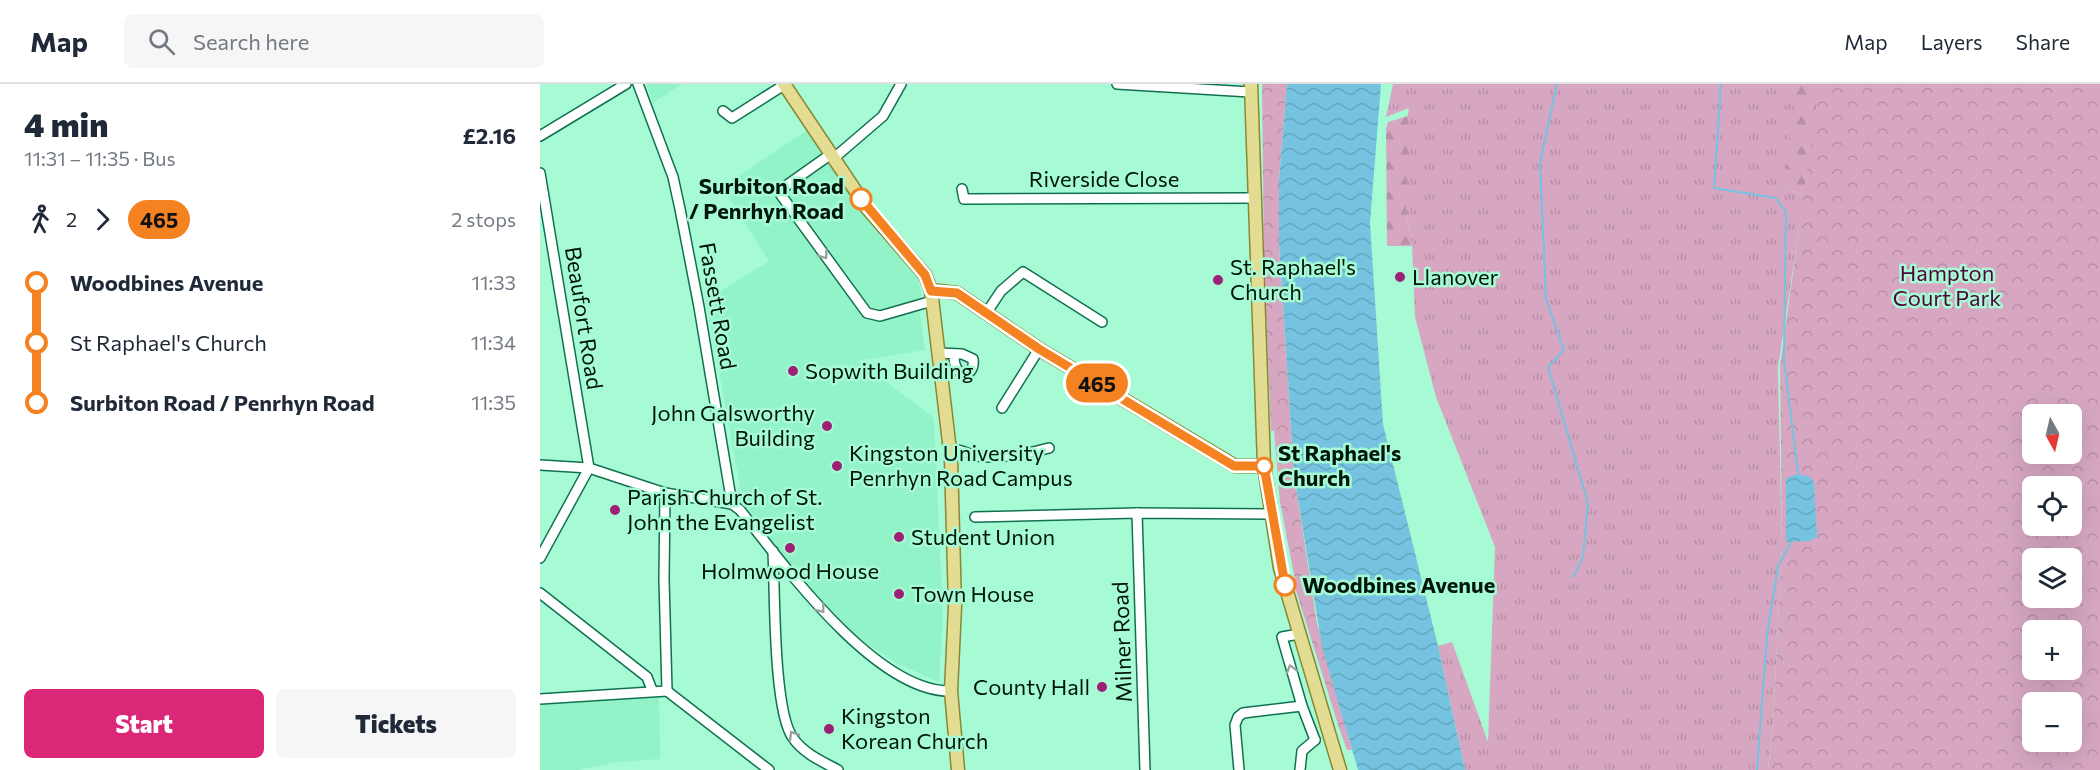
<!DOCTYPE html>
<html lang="en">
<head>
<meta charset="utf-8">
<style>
  :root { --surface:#fff; --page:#f6f6f7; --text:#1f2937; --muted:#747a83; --line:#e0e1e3; --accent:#db2777 }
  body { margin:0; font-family:Commissioner,sans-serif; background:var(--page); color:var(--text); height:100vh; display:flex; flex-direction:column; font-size:22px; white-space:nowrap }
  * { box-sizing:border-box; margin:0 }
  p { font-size:20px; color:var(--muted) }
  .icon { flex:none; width:33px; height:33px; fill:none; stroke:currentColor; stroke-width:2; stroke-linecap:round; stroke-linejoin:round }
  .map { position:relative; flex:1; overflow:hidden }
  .sheet { display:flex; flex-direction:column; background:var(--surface); width:540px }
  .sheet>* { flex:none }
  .badge { padding:0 12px; border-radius:20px; font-size:21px; line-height:39px }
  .needle { width:39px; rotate:172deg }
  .tools { position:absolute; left:1482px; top:320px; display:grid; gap:12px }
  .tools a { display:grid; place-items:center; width:60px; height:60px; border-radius:9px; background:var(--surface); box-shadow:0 6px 24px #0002; font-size:30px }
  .map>.badge { position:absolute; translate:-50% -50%; box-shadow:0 0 0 3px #fff }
  .legs { display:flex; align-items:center; gap:9px; height:66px; padding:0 24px; font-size:20px }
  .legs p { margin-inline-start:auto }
  .headline { display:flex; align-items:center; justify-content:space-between; height:102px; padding:0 24px }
  h1 { font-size:33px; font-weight:800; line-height:45px }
  .action { display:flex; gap:12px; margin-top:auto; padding:12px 24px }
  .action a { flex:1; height:69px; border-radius:9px; background:var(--accent); color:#fff; font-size:24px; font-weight:800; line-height:69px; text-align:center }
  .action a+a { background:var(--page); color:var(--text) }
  ul { padding:0 24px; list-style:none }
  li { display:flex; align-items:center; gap:21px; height:60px; font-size:22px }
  li i { display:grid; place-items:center; width:9px; height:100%; margin:0 8px; background:currentColor }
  li i::after { content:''; width:15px; height:15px; margin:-8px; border:4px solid; border-radius:50%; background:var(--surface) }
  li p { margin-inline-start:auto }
  li:first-child i { background:linear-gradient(#0000 50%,currentColor 0) }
  li:last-child i { background:linear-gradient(currentColor 50%,#0000 0) }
  header { display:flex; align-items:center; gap:36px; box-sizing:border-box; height:84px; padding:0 30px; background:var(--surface); border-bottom:2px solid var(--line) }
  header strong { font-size:28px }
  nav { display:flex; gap:33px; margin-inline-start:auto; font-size:21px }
  .search { width:420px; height:54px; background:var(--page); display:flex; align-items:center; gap:15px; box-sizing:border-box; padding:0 21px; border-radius:9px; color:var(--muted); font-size:22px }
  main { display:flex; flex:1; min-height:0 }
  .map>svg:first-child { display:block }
</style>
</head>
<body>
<header>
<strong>Map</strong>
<div class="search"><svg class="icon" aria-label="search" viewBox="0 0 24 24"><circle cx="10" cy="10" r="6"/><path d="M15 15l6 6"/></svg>Search here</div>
<nav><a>Map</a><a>Layers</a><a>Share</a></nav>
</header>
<main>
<section class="sheet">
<div class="headline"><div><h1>4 min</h1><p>11:31 – 11:35 · Bus</p></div><b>£2.16</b></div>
<div class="legs"><svg class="icon" aria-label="walk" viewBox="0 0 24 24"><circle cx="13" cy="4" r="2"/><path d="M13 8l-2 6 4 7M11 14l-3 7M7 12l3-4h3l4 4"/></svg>2<svg class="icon" aria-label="forward" viewBox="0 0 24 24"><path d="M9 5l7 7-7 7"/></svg><b class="badge" style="background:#f58220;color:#111">465</b><p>2 stops</p></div>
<ul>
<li><i style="color:#f58220"></i><b>Woodbines Avenue</b><p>11:33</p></li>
<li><i style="color:#f58220"></i><span>St Raphael's Church</span><p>11:34</p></li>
<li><i style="color:#f58220"></i><b>Surbiton Road / Penrhyn Road</b><p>11:35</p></li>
</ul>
<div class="action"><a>Start</a><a>Tickets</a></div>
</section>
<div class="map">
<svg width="1560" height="686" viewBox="0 0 1560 686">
  <defs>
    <pattern id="grass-tufts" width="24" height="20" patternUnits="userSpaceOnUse" patternTransform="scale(1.5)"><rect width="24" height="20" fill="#d7a7c2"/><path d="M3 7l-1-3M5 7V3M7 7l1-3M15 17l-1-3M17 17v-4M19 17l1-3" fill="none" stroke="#b78fa6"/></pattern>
    <pattern id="forest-firs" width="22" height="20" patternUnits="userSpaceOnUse" patternTransform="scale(1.5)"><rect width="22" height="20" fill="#d7a7c2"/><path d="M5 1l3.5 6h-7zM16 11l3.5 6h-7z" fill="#b78fa6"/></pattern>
    <pattern id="park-crowns" width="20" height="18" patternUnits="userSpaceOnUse" patternTransform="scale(1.5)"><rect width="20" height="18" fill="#d7a7c2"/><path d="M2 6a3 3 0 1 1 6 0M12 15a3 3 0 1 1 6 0" fill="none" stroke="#b78fa6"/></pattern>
    <pattern id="water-waves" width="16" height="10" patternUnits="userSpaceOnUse" patternTransform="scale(1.5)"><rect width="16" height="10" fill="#75c3e0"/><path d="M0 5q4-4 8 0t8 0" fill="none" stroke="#63a7bf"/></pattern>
  </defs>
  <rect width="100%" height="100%" fill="#a6fbd4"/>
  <g fill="#93f3c8">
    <polygon points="106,0 142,0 113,19"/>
    <polygon points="266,47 321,127 377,191 382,211 378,216 385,266 318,277 394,334 403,531 399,598 358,580 306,546 247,477 207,423 200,403 166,216 229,177 182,103"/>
    <polygon points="119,613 120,675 78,678 38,686 0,686 0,621"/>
  </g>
  <polygon fill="url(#grass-tufts)" points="853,0 1266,0 1244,104 1264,112 1238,284 1242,460 1233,640 1228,686 925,686 898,562 912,558 948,658 955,463 896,313 875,233 872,162 866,124 866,40 869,24 846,33"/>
  <g fill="url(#forest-firs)">
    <polygon points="1259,0 1292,0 1280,110 1264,112 1244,104 1251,34"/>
    <polygon points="868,32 866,124 872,162 847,162 846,44 848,38"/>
  </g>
  <g fill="url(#park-crowns)" fill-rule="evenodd">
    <polygon points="722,0 747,0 739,96 739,161 754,390 777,540 812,666 807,666 800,647 753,497 755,496 740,418 734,347 731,347 724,181"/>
    <path d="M1279,0h281v686h-332l5,-46 9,-180 -2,-178zM1492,330h40v39h-40zM1492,402h40v39h-40zM1492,474h40v39h-40zM1492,546h40v39h-40zM1492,618h40v39h-40z"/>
  </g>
  <g fill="url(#water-waves)">
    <polygon points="747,0 841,0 830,139 843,340 898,562 925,686 818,686 782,563 754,390 739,159 739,96"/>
    <polygon points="1258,390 1270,393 1274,398 1277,453 1269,457 1246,458 1246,394"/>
  </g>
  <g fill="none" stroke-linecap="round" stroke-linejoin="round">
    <g stroke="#75c3e0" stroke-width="2">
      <polyline points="1017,0 1000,79 1006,215 1024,266 1008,283 1048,419 1043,473 1033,493"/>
      <polyline points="1181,0 1174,104 1236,114 1246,128 1244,275 1258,390"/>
      <polyline points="1217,686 1227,551 1238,482 1251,458"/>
    </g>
    <defs>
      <g id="minor">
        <polyline points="98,0 133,93 140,125 159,223 192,420"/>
        <polyline points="577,0 710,8"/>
        <polyline points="183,27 192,34 244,1"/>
        <polyline points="0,52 86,0"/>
        <polyline points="291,70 243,104 241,111 327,229 340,232 392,217"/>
        <polyline points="294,74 343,32 361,0"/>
        <polyline points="0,89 49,384"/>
        <polyline points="422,105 424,115 713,114"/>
        <polyline points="447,228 461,207 483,188 562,238"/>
        <path d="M397,269l25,1 11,5c3,19 -20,22 -19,-5"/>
        <polyline points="462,324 499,265"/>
        <path d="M410,365c11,0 17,5 27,7 22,3 51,-2 72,-8"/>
        <path d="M0,381l49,3 76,25 67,11 8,6c43,54 136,183 211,181"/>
        <polyline points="125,409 124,495 127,607"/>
        <polyline points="597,429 605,686"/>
        <polyline points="435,433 597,429 730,430"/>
        <path d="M233,467c2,39 0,160 20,187 10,15 30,24 45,32"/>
        <polyline points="0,474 49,384"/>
        <polyline points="0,509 107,593 112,606"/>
        <polyline points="759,550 742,553 762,622 775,656"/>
        <polyline points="127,607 229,686"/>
        <polyline points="0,615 127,607"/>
        <polyline points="699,686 695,641 698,633 703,629 762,622"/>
        <polyline points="760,686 762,667 775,656"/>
      </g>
      <g id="major">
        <polyline points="244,0 327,124 385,191 391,206 411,375 415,522 411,607 418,686"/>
        <polyline points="711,0 724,382 740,484 800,686"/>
        <polyline points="391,206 417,209 499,265 695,382 724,382"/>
      </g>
    </defs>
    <use href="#minor" stroke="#107150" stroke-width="12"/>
    <use href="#major" stroke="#888835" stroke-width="15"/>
    <use href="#minor" stroke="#fff" stroke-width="9"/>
    <use href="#major" stroke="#e3dc93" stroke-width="12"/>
  </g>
  <defs><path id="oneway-chevron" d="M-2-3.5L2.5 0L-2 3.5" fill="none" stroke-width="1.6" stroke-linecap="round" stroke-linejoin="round" transform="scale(1.5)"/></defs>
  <g stroke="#99a29e">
    <use href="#oneway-chevron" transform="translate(284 171) rotate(54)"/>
    <use href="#oneway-chevron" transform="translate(281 525) rotate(52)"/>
    <use href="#oneway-chevron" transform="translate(751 585) rotate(-106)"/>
    <use href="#oneway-chevron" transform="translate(253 651) rotate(-121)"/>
  </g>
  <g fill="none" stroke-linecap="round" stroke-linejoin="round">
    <defs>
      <polyline id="line-1" points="321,115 385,191 391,207 417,209 499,265 694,382 724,382 745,501"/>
    </defs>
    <use href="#line-1" stroke="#fff" stroke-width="14"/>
    <use href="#line-1" stroke="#f58220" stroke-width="9"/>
  </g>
  <g fill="#fff" stroke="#f58220" stroke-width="3">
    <circle cx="321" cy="115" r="10"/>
    <circle cx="724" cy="382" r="8"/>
    <circle cx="745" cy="501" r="10"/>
  </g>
  <g fill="#9c2076" stroke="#a6fbd4" stroke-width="2">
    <circle cx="860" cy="193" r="6"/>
    <circle cx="678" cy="196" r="6"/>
    <circle cx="253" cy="287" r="6"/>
    <circle cx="287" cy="342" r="6"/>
    <circle cx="297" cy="382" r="6"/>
    <circle cx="75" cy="426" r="6"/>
    <circle cx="359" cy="453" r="6"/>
    <circle cx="250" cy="464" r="6"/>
    <circle cx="359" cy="510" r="6"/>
    <circle cx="562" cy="603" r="6"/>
    <circle cx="289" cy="645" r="6"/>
  </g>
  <g text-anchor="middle" stroke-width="5" stroke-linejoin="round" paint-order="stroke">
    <g font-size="22" fill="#00160c" stroke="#a6fbd4">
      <text x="564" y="103">Riverside Close</text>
      <text transform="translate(178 222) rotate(80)" y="8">Fassett Road</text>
      <text transform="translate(44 234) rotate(81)" y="8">Beaufort Road</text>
      <text transform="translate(582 558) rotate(-92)" y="8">Milner Road</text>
    </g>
    <g font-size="22" font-weight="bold" fill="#00160c" stroke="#a6fbd4" text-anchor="start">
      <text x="304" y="110" text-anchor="end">Surbiton Road<tspan x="304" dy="25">/ Penrhyn Road</tspan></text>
      <text x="738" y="377">St Raphael's<tspan x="738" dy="25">Church</tspan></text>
      <text x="762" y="509">Woodbines Avenue</text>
    </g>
    <g font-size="22" fill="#00160c" stroke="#a6fbd4" text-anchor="start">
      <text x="690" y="191">St. Raphael's<tspan x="690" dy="25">Church</tspan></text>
      <text x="872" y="201">Llanover</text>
      <text x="265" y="295">Sopwith Building</text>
      <text x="275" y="337" text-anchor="end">John Galsworthy<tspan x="275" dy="25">Building</tspan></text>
      <text x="309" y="377">Kingston University<tspan x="309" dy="25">Penrhyn Road Campus</tspan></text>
      <text x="87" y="421">Parish Church of St.<tspan x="87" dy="25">John the Evangelist</tspan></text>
      <text x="371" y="461">Student Union</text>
      <text x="250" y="495" text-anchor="middle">Holmwood House</text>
      <text x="371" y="518">Town House</text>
      <text x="550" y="611" text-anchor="end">County Hall</text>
      <text x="301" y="640">Kingston<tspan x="301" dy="25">Korean Church</tspan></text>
    </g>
    <g font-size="22" fill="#50053a" stroke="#a6fbd4">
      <text x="1407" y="197">Hampton<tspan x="1407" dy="25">Court Park</tspan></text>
    </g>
  </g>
</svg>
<div class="tools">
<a><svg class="needle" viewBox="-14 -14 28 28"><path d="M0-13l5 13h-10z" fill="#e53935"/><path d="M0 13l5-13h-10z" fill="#747a83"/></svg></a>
<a><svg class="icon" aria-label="locate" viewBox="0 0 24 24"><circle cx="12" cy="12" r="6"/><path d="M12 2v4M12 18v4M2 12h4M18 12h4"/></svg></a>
<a><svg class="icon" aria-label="layers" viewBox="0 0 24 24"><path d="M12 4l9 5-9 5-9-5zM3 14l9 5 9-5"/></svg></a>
<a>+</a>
<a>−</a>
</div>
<b class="badge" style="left:557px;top:299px;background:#f58220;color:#111">465</b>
</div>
</main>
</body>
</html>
